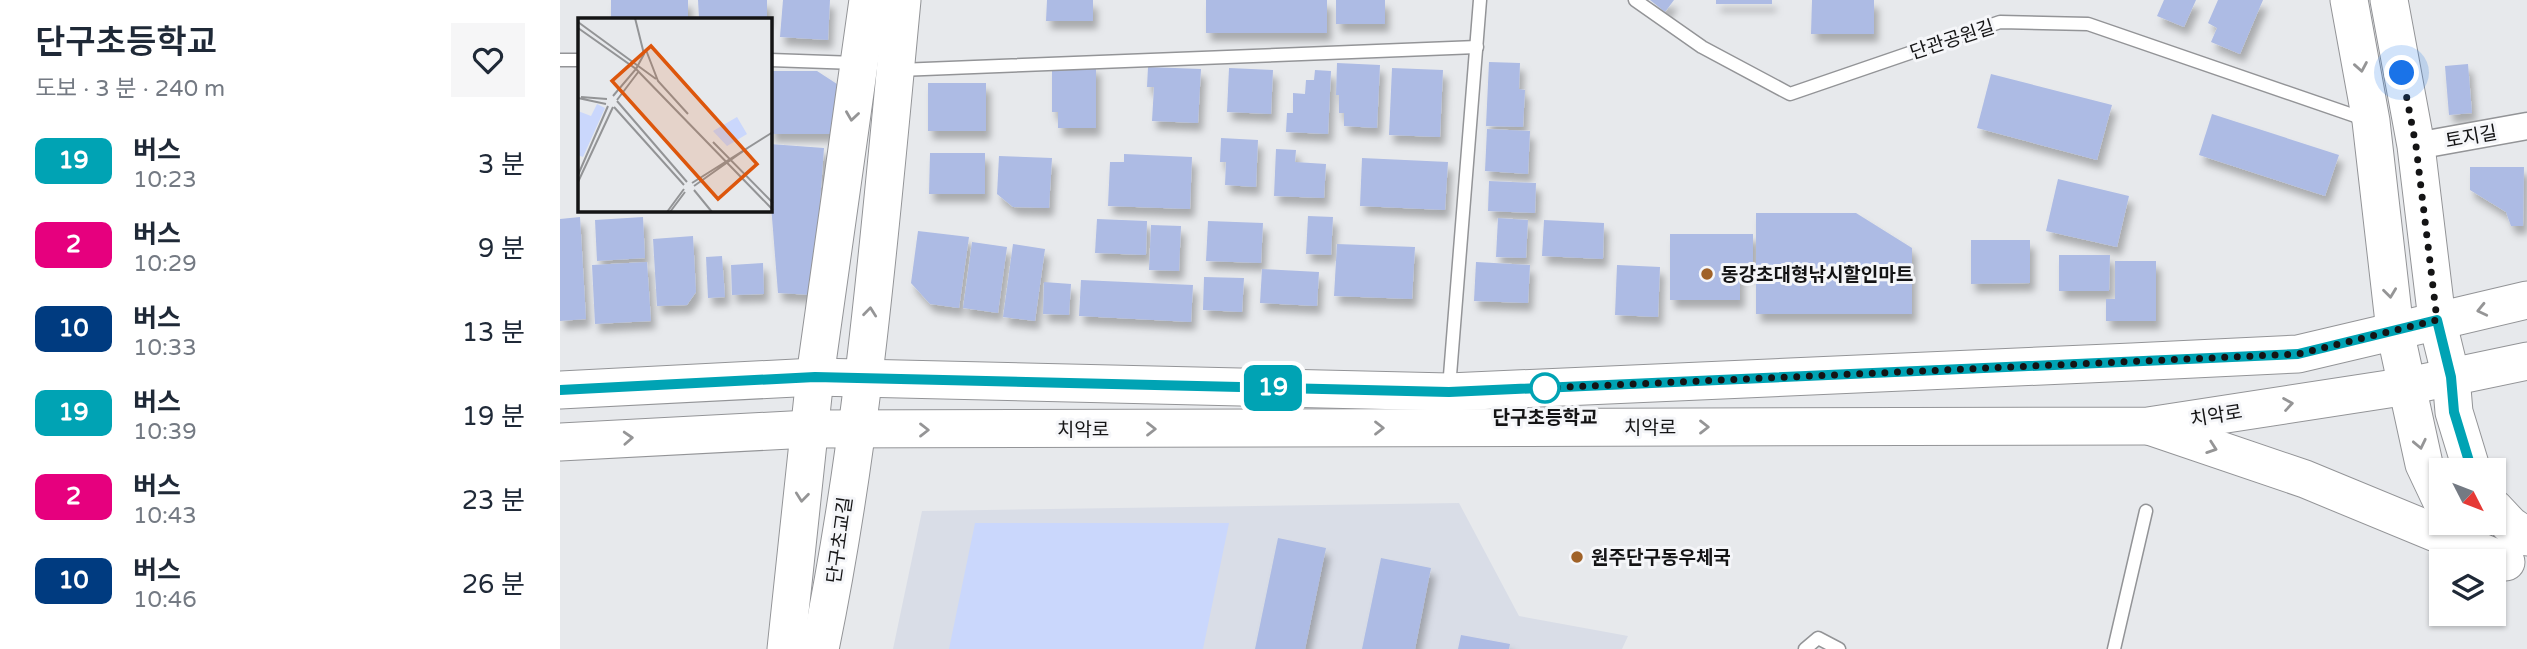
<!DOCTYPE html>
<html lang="ko">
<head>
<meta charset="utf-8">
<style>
  :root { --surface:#fff; --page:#f6f6f7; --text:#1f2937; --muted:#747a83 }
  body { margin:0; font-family:"Varela Round","Noto Sans KR",sans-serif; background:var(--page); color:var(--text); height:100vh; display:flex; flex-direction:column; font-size:26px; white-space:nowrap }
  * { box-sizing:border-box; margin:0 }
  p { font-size:23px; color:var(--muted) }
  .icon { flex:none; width:38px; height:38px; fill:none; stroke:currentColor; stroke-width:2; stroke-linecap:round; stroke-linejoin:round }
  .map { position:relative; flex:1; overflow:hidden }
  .panel { display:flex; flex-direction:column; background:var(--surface); width:560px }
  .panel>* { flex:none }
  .badge { padding:0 14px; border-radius:10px; font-size:24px; line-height:46px }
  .needle { width:46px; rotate:132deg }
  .tools { position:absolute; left:1869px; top:458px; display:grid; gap:14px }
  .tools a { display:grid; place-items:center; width:77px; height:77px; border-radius:0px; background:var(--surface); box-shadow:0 2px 5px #0004; font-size:35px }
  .you { position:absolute; width:35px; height:35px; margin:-18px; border:5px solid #fff; border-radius:50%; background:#1a73e8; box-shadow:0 0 0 10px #1a73e833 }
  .map>.badge { position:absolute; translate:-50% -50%; box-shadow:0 0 0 4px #fff }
  .round { display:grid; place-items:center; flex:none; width:74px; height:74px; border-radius:0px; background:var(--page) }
  .headline { display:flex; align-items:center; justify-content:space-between; height:119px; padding:0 35px }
  h1 { font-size:33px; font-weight:600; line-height:52px }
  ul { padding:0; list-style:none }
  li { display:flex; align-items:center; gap:21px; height:84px; padding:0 35px }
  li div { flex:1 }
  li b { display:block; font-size:26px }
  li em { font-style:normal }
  li .badge { min-width:77px; font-weight:700; text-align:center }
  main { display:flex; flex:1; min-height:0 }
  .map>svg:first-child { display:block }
</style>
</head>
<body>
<main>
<section class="panel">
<div class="headline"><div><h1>단구초등학교</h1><p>도보 · 3 분 · 240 m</p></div><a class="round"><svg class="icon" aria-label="heart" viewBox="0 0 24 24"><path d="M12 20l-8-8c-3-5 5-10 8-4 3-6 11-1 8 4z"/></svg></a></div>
<ul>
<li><span class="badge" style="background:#00a3b4;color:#fff">19</span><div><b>버스</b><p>10:23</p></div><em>3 분</em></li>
<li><span class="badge" style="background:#e6007e;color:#fff">2</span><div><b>버스</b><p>10:29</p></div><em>9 분</em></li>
<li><span class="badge" style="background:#003b80;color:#fff">10</span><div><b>버스</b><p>10:33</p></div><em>13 분</em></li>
<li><span class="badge" style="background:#00a3b4;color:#fff">19</span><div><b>버스</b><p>10:39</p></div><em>19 분</em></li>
<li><span class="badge" style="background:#e6007e;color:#fff">2</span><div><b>버스</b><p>10:43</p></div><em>23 분</em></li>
<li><span class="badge" style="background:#003b80;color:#fff">10</span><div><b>버스</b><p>10:46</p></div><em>26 분</em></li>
</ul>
</section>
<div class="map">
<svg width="1967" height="649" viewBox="0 0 1967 649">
  <defs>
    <filter id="shadow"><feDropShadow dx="4.5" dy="8" stdDeviation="3.5" flood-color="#0004"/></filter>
  </defs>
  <rect width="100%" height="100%" fill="#e7e9ec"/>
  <polygon fill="#d9dde7" points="899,503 959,616 1068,636 1062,649 333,649 362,511"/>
  <polygon fill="#cad7fc" points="415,523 669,523 643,649 389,649"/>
  <g fill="#adbbe4" filter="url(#shadow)">
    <rect x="51" y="0" width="77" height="19"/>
    <polygon points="138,0 207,0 207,19 139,19"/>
    <polygon points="223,0 270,0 268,40 220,37"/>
    <polygon points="487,0 533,0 533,21 486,21"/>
    <rect x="646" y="0" width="121" height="33"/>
    <rect x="776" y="0" width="49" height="24"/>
    <polygon points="1090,0 1114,0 1105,12"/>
    <rect x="1156" y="0" width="56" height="4"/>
    <polygon points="1252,0 1314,0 1314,34 1251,34"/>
    <polygon points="1604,0 1636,0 1624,27 1597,16"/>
    <polygon points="1658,0 1703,0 1680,54 1651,42 1657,28 1648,23"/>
    <polygon points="929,62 960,63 959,89 965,90 963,127 926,126"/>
    <polygon points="777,63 820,65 817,128 784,126 784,113 779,113 779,95 776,95"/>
    <polygon points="1908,64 1912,113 1889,115 1885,66"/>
    <polygon points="536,66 536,128 498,128 498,112 492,112 492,67"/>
    <polygon points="588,67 641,69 638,123 592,121 594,87 587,87"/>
    <polygon points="669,68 713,70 711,114 667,112"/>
    <polygon points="832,68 883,70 880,137 829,135"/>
    <polygon points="755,70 771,71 768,134 726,132 727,113 733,113 733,93 745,94 746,80 754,80"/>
    <polygon points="210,71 257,71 277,84 277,134 210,134"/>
    <polygon points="1431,74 1552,105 1537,160 1417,128"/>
    <rect x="368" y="83" width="58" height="48"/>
    <polygon points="1652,114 1779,155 1765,196 1639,155"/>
    <polygon points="927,129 970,131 968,174 925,171"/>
    <polygon points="661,138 698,140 696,187 665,185 666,162 660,162"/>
    <polygon points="210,144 264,148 253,295 218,293 210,192"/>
    <polygon points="716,149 736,150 735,162 766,164 764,198 714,196"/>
    <polygon points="370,153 425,153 425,194 369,194"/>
    <polygon points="564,154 632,157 630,209 548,206 550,162 564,162"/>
    <polygon points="439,156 492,158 489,208 453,207 437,194"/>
    <polygon points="802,158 888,162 885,210 800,206"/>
    <polygon points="1910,167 1964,167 1963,226 1951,226 1946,212 1910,190"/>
    <polygon points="1498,179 1569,196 1557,247 1486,231"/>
    <polygon points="929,181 976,183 975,213 928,211"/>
    <polygon points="1196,213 1296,213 1352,248 1352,314 1196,314"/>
    <polygon points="748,216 773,217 771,255 746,254"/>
    <polygon points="20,217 26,319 0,321 0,219"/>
    <polygon points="83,217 85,258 37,261 35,220"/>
    <polygon points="938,218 968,220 966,258 936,257"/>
    <polygon points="537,219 587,221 586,255 535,253"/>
    <polygon points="984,220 1044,223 1043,259 982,256"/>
    <polygon points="648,221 703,223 701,263 646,261"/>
    <polygon points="591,225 621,226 619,271 589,270"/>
    <polygon points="358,231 409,237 399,308 370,304 351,283"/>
    <polygon points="1110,234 1193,234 1193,273 1180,273 1180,300 1110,300"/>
    <polygon points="133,236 136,292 127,305 97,306 93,239"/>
    <polygon points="1411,240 1470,240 1470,283 1411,284"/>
    <polygon points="412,242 447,247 438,313 403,308"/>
    <polygon points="453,244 485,249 475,321 443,317"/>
    <polygon points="777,244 855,247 852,299 774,296"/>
    <polygon points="1499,255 1550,255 1549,291 1499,291"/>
    <polygon points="162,256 165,297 148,298 146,257"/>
    <polygon points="1555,261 1596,261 1596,321 1546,321 1546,299 1555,299"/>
    <polygon points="87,262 91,321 35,324 32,265"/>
    <polygon points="916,262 970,265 968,303 914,301"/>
    <polygon points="203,263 204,294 172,295 171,265"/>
    <polygon points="1057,265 1100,267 1098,317 1055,315"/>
    <polygon points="702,269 759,272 757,306 700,303"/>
    <polygon points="644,277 684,278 682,312 643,310"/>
    <polygon points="521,280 633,285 631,322 519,316"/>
    <polygon points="484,282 511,284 509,315 483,314"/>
    <polygon points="718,538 766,548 745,649 695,649"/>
    <polygon points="821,558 871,568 855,649 802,649"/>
    <polygon points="901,635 950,644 949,649 898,649"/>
  </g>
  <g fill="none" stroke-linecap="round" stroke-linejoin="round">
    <defs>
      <g id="lane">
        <polyline points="1075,0 1142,47 1230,94 1440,22 1528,24 1807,120"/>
        <polyline points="0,60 19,60"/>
        <polyline points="210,60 296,63"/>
        <polyline points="339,70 917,47"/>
        <polyline points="889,388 920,0"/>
        <polyline points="1245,649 1258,638 1279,649"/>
        <polyline points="1554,649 1586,511"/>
      </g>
      <polyline id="street" points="1856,146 1967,126"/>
      <g id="secondary">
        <polyline points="1789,0 1811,121 1835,331 1864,464 1881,500"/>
        <polyline points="1829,0 1856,146 1877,320 1891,377 1894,412 1912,471"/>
        <polyline points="0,390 255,377 889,392 1572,362 1738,354 1967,300"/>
        <polyline points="1592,427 1745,479 1946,562"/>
        <polyline points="0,442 249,429 1588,426 1848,386 1967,361"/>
        <polyline points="1934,508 1950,525 1967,537"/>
        <polyline points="226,649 255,377 308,0"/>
        <path d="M260,649c44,-213 61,-432 82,-649"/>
      </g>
    </defs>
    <use href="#lane" stroke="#939497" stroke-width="15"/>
    <use href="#street" stroke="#939497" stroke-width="29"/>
    <use href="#secondary" stroke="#939497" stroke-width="39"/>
    <use href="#lane" stroke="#fff" stroke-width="12"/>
    <use href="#street" stroke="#fff" stroke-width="26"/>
    <use href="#secondary" stroke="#fff" stroke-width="37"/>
  </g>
  <defs><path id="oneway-chevron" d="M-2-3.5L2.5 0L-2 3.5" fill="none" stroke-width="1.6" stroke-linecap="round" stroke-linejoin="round" transform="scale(1.75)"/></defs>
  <g stroke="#959596">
    <use href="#oneway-chevron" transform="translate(1801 67) rotate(80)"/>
    <use href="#oneway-chevron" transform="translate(292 116) rotate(98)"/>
    <use href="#oneway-chevron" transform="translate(1830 293) rotate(83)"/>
    <use href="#oneway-chevron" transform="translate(1922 310) rotate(167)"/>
    <use href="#oneway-chevron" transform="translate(310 312) rotate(-84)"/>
    <use href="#oneway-chevron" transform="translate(1728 404) rotate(-9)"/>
    <use href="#oneway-chevron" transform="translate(1144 427)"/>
    <use href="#oneway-chevron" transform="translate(819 428)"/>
    <use href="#oneway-chevron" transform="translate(591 429)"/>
    <use href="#oneway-chevron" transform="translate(364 430)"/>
    <use href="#oneway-chevron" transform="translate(68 438) rotate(-3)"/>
    <use href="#oneway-chevron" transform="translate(1860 444) rotate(78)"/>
    <use href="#oneway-chevron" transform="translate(1652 448) rotate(19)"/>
    <use href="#oneway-chevron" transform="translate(242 497) rotate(96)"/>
  </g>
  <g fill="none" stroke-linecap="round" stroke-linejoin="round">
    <defs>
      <polyline id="line" points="0,390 255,377 889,392 1738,354 1877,320 1891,377 1894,412 1912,471"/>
    </defs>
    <use href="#line" stroke="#fff" stroke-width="16"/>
    <use href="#line" stroke="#00a3b4" stroke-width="10"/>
    <polyline stroke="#141415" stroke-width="7" stroke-dasharray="0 12.6" points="985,388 1738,354 1877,320 1856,146 1842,73"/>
  </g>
  <g fill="#a06228" stroke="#f5f6f9" stroke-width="2.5">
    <circle cx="1147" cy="274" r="7"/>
    <circle cx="1017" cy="557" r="7"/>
  </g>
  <circle fill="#fff" stroke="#00a3b4" stroke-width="3.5" cx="985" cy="388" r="14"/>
  <g text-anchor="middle" stroke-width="6" stroke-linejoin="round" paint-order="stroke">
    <g font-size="19" fill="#141415" stroke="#f5f6f9">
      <text transform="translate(1392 39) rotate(-18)" y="7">단관공원길</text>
      <text transform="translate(1911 136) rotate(-10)" y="7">토지길</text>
      <text transform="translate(1656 415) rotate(-9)" y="7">치악로</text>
      <text x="1090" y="434">치악로</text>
      <text x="523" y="436">치악로</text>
      <text transform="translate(279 540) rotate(-82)" y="7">단구초교길</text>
    </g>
    <g font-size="19" font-weight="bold" fill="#141415" stroke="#f5f6f9" text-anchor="start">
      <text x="1161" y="281">동강초대형낚시할인마트</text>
      <text x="1031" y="564">원주단구동우체국</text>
    </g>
    <g font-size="19" font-weight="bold" fill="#141415" stroke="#f5f6f9">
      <text x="985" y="424">단구초등학교</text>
    </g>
  </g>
  <g transform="translate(18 18)">
    <rect width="194" height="194" fill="#e7e9ec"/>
    <path d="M19,86l8,4 -22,49 -5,-2v-44l13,5zM159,99l10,17 -20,12 -14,-15z" fill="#cad7fc"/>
    <path fill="none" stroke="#939496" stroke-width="2" d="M57,0l9,36 -8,15 137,141M0,4l78,57M0,10l58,41 -23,27M68,32l12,31 30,33M3,79l26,2M0,80l28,6M39,82l22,-29M39,83l70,81M36,89l70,78M135,124l60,61M0,157l30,-69M0,164l35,-75M114,165l81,-51M116,168l55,-39M116,172l18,22M89,194l17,-23M92,194l15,-20"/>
    <path fill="#dd560c" fill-opacity="0.15" stroke="#dd560c" stroke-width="3.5" d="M73,28l106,118 -39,35 -106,-118z"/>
    <rect width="194" height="194" fill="none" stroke="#141415" stroke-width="3.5"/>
  </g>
</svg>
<div class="tools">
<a><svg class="needle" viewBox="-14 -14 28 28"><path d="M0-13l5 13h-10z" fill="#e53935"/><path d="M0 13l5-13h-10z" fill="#747a83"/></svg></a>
<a><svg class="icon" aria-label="layers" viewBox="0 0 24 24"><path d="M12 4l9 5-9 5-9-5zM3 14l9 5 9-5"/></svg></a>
</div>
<div class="you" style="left:1842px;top:73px"></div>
<b class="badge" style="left:713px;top:388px;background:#00a3b4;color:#fff">19</b>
</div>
</main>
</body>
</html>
